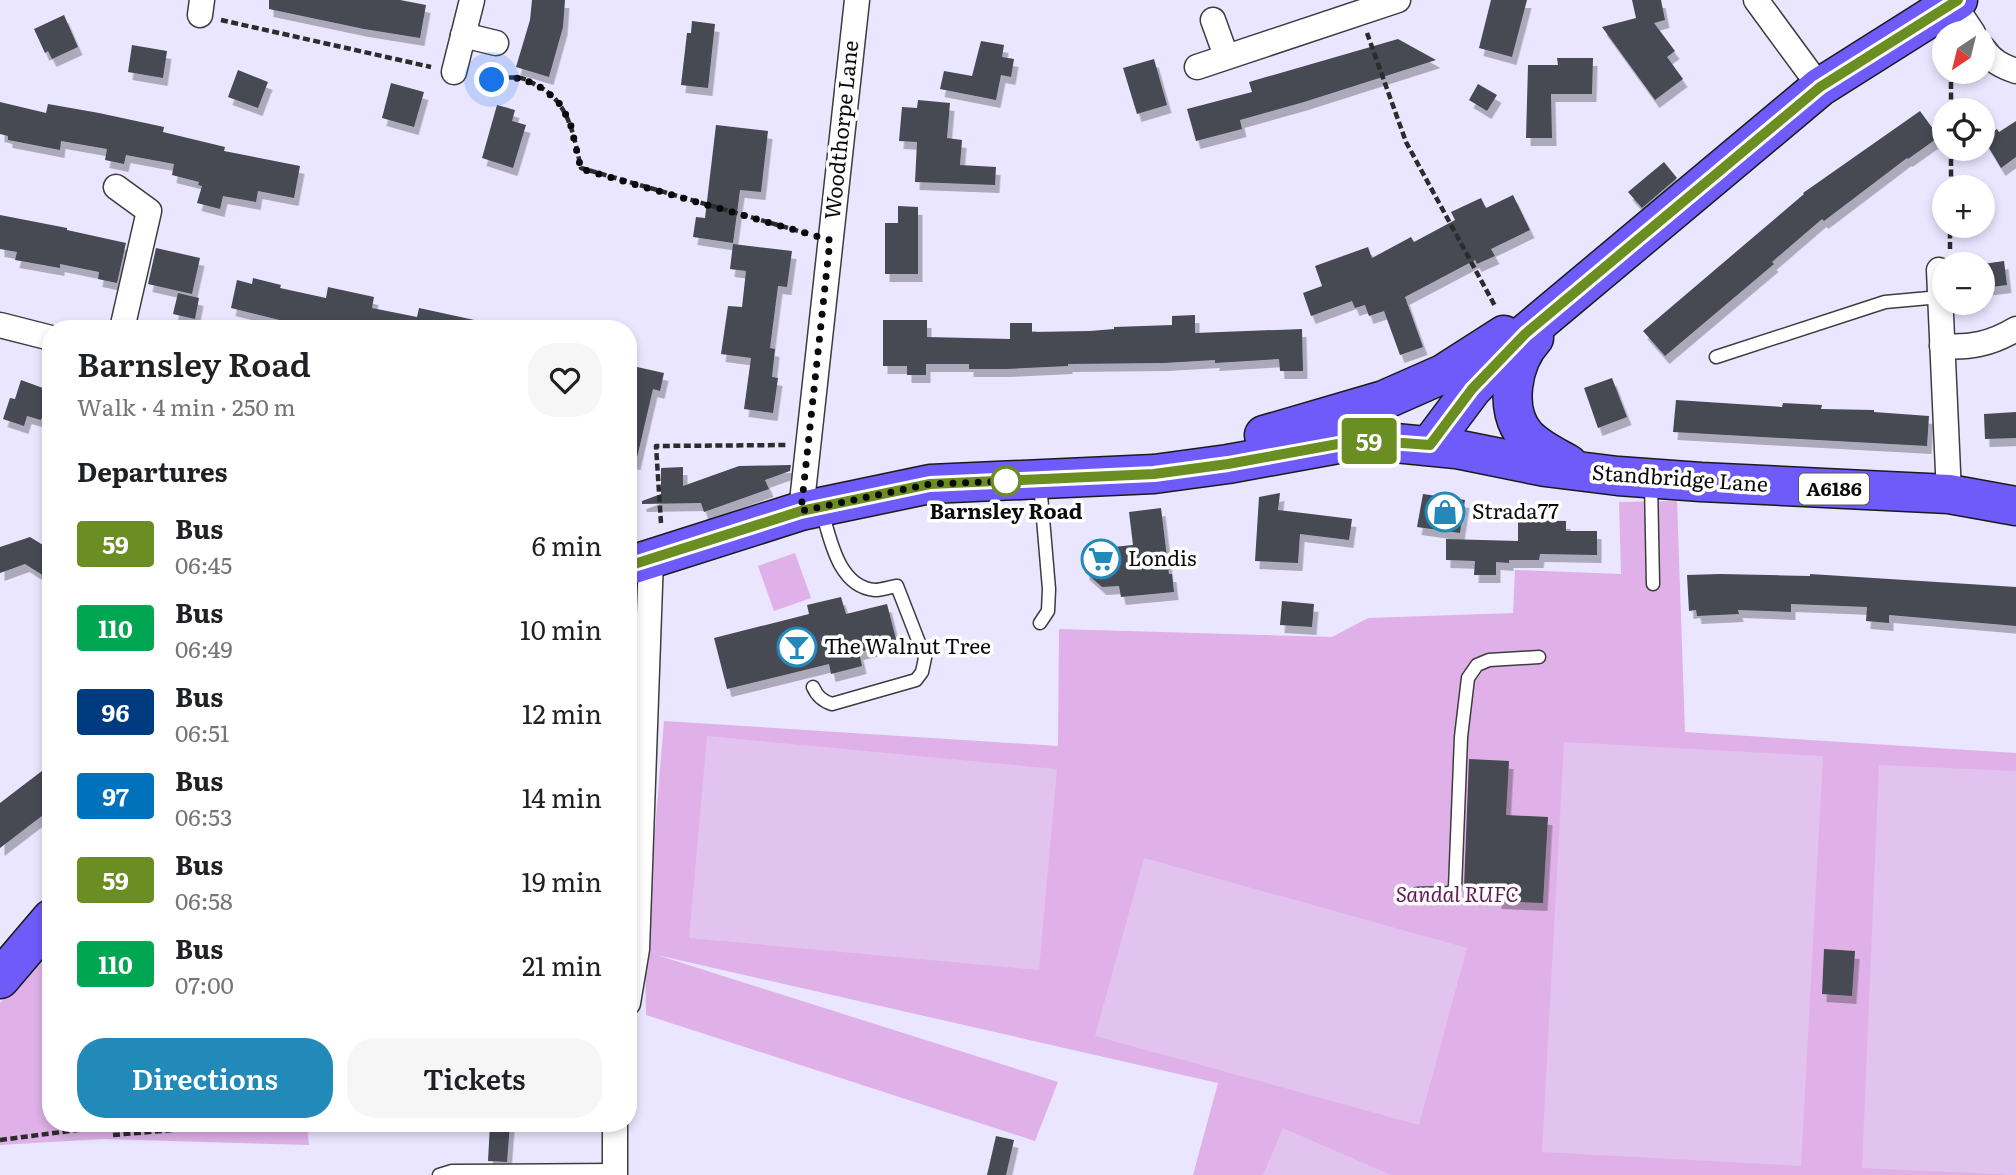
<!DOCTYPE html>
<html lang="en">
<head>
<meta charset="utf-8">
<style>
  :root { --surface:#fff; --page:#f6f6f6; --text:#202124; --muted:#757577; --accent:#228ab9 }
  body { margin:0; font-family:Literata,serif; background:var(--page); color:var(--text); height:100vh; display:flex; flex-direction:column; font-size:26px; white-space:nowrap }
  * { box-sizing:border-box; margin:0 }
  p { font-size:23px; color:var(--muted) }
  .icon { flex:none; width:38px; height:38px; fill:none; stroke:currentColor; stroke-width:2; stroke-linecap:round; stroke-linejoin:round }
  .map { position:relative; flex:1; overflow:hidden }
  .drawer { position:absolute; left:42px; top:320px; width:595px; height:812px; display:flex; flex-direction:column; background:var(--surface); border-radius:28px; box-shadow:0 4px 10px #0003 }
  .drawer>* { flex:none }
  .badge { padding:0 14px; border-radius:5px; font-size:24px; line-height:46px }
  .needle { width:46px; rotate:215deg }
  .tools { position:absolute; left:1932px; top:21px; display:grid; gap:14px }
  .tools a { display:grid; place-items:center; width:63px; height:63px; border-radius:50%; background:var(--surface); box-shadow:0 4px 10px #0003; font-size:35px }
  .you { position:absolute; width:35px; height:35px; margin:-18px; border:5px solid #fff; border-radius:50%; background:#1a73e8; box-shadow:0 0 0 10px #1a73e833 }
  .map>.badge { position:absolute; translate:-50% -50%; box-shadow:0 0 0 4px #fff }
  h2 { padding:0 35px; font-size:26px; line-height:63px }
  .round { display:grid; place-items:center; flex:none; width:74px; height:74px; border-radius:28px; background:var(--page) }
  .headline { display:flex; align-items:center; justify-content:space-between; height:119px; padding:0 35px }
  h1 { font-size:33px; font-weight:600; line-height:52px }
  .primary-button { display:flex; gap:14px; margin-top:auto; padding:14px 35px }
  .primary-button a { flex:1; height:80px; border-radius:28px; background:var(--accent); color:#fff; font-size:28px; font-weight:600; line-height:80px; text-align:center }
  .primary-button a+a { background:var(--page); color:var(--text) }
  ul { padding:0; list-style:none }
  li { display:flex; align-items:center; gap:21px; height:84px; padding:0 35px }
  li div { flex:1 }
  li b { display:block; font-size:26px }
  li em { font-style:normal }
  li .badge { min-width:77px; font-weight:700; text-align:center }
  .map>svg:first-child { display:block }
</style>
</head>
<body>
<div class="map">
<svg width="2016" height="1175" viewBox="0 0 2016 1175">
  <defs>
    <filter id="shadow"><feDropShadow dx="4.5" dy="8" stdDeviation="0" flood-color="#0004"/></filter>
  </defs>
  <rect width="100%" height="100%" fill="#eae6ff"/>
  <g fill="#dfb1e8">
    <polygon points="1677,501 1685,732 2016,753 2016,1175 1193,1175 1218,1083 657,955 1058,1082 1035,1141 646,1015 645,951 664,721 1058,746 1059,629 1332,637 1368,618 1513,613 1515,570 1621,574 1619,502"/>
    <polygon points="795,553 811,598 774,611 758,566"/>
    <polygon points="51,943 51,1124 307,1124 309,1145 103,1139 0,1145 0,1003"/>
  </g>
  <g fill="#e2c3ef">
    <polygon points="707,736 1057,769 1039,970 689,938"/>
    <polygon points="1564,742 1823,756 1801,1166 1542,1152"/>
    <polygon points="1879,765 2016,771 2016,1175 1862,1168"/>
    <polygon points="1144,858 1467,948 1419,1125 1095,1036"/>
    <polygon points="1283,1128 1391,1175 1263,1175"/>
  </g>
  <g fill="#464952" filter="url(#shadow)">
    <polygon points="269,0 400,0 426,5 420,38 364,29 269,9"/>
    <polygon points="532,0 565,0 563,27 549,77 516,67 530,20"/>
    <polygon points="1491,0 1527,0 1512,57 1479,48"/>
    <polygon points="1632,0 1661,0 1665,20 1654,23 1675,51 1667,57 1683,79 1655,100 1602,27 1636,18"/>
    <polygon points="64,15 78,47 52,59 48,51 45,53 34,29"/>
    <polygon points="692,21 715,24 708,88 681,85 687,33 691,33"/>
    <polygon points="1398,39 1436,60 1304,102 1240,120 1242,129 1196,141 1187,109 1252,92 1249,82"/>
    <polygon points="981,41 1004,45 1002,57 1014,59 1011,77 1001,75 996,100 940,89 944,71 972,76"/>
    <polygon points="132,45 167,51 163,78 128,72"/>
    <polygon points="1557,58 1593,58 1592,94 1551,94 1552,138 1526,138 1528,65 1558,65"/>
    <polygon points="1154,59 1167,105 1137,114 1123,68"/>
    <polygon points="238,70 268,82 258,108 228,97"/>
    <polygon points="391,83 424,92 414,127 382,118"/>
    <polygon points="1478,84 1497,95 1487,111 1469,100"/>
    <polygon points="918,100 950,103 947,138 962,140 960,165 996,167 995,185 915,182 917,142 899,141 902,107 917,108"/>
    <polygon points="0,102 46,113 48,104 99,113 164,127 163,132 225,147 224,151 300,166 294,198 258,191 256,202 223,196 220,209 197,203 202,186 198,185 199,182 172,175 174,164 126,155 124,164 105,160 107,149 61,141 60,150 8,140 8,136 0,134"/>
    <polygon points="497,105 515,110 512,121 526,125 513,168 482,158"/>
    <polygon points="1920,111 1939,137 1908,159 1907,158 1824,221 1822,219 1772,262 1774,264 1665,356 1643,331 1804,194 1803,193"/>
    <polygon points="2016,121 2016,157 2001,168 1983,138 1997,129 1999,132"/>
    <polygon points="716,125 768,131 761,192 740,190 733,243 693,237 696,217 705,218"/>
    <polygon points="1664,162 1677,178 1642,208 1628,192"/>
    <polygon points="1513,195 1530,230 1491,249 1495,256 1477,264 1475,260 1405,297 1423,347 1400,355 1384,311 1369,316 1365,305 1355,308 1352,301 1311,316 1303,293 1322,286 1315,266 1368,247 1372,258 1411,237 1414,242 1455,220 1451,212 1481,198 1486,208"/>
    <polygon points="898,206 918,207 918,274 885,274 885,223 898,223"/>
    <polygon points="0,215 67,228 67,230 126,243 117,283 98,279 99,272 60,264 60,268 15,260 17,252 0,249"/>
    <polygon points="733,244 792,251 787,287 778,286 770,348 775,349 772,377 778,378 773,413 744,409 751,358 721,354 728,306 742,307 746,271 730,269"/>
    <polygon points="156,248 200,258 192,294 148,284"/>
    <polygon points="2004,261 2007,285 1983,288 1983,264"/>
    <polygon points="253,278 281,285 280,288 326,298 328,287 374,297 372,308 417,317 419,308 479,321 478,329 304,329 304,326 231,308 237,280 252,284"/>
    <polygon points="178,293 199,298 195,319 173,314"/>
    <polygon points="1195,315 1195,333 1302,329 1303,371 1280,371 1279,359 1215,363 1215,360 1164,363 1068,364 1068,366 1007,369 969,369 969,364 926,364 926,375 907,375 907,366 883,366 883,320 927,320 927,337 1010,339 1010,323 1032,323 1032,332 1090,331 1114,329 1114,327 1172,325 1172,316"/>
    <polygon points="628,365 664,373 660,391 653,389 636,462 628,461"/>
    <polygon points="1612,378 1627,417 1598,428 1584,388"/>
    <polygon points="21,380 51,391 41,420 27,416 24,426 3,419 10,398 15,399"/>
    <polygon points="1676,400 1782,407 1783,403 1822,405 1821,409 1874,410 1874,412 1929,416 1927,446 1673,432"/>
    <polygon points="2016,412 2016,438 1985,439 1984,414"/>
    <polygon points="791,465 790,471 765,480 769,489 704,512 701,503 642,504 642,501 661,494 661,468 683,467 683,486 739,466"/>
    <polygon points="1280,493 1278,510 1352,519 1349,540 1300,534 1298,563 1255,561 1259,497"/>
    <polygon points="1423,494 1465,500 1460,533 1417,527"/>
    <polygon points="1161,508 1169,574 1172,574 1174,592 1121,597 1119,586 1102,587 1085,572 1084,550 1133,545 1129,512"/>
    <polygon points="1518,520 1566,521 1566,531 1597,531 1597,555 1540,554 1539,560 1509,560 1509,563 1496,562 1496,575 1474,575 1475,561 1446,560 1446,539 1518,541"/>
    <polygon points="30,537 51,550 51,566 44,576 25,564 0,573 0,547"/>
    <polygon points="1720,574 1810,576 1810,574 2016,587 2016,626 1889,615 1889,623 1866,621 1867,607 1791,604 1791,612 1738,610 1739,614 1697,616 1696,610 1689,611 1687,575"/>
    <polygon points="841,597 846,614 887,604 897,643 859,652 862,666 831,674 829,664 727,689 714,638 809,614 807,605"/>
    <polygon points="1282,601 1314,604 1312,627 1280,625"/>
    <polygon points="1469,759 1509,761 1506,815 1548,817 1543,903 1497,901 1498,889 1464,887"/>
    <polygon points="51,764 51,809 0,848 0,803"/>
    <polygon points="1824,949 1855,951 1852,996 1822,994"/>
    <polygon points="490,1124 510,1124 507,1162 488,1161"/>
    <polygon points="996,1136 1014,1140 1006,1175 987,1175"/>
  </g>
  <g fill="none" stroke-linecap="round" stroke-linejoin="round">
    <defs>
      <g id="lane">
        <polyline points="1716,357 1885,302 1940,297"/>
        <polyline points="1651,483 1653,584"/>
        <polyline points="1040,623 1048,611 1049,589 1040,483"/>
        <path d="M813,687c4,9 9,14 19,17l84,-24 6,-8 3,-14 -28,-72c-7,1 -16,4 -22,4 -37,-3 -45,-52 -53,-79"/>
        <polyline points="1417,894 1451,893 1455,888 1461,737 1468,678 1477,665 1489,660 1539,657"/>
        <polyline points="439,1175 452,1171 615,1170"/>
      </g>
      <g id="street">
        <polyline points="1756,0 1820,87"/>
        <polyline points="1953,3 1973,33"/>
        <polyline points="200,15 202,0"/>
        <polyline points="1213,20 1226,56"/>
        <polyline points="463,35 496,43"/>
        <path d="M1983,48c9,13 18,18 33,23"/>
        <polyline points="1197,67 1398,0"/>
        <polyline points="454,72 472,0"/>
        <polyline points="116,187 149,211 122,329"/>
        <polyline points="1939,270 1949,494"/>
        <polyline points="0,325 51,338"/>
        <path d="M1942,346c28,2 49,-2 74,-17"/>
        <polyline points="801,511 857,0"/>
        <polyline points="628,1003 637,949 651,558"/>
        <polyline points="615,1124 615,1175"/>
      </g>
      <g id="primary">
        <path d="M1534,338c-22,24 -31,72 -8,98 11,12 28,20 42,28"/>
        <polyline points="1264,435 1384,400 1443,374 1504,335"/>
        <polyline points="1430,445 1472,389 1525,334 1820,87 1958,0"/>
        <polyline points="628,566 801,511 930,484 1154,474 1228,464 1338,444 1375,441 1456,449 1545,467 1618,476 1701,482 1949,494 2016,506"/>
        <polyline points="0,979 51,919"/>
      </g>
    </defs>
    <use href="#lane" stroke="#3d3d3d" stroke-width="15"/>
    <use href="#street" stroke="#3d3d3d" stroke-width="27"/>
    <use href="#primary" stroke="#1b1b1b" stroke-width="41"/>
    <g stroke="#2c2c2c" stroke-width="4.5" stroke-dasharray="7 3.5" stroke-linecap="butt">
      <polyline points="221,20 431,67"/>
      <polyline points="1367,33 1406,142 1495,306"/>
      <path d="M477,77c15,3 30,-1 44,1 5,1 11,5 15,7 33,15 38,52 45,83l228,66"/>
      <polyline points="1951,110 1951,72"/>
      <polyline points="1951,187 1951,149"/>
      <polyline points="1950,249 1950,226"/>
      <polyline points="661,523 656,446 787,445"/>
      <polyline points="113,1135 245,1124"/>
      <polyline points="0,1140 124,1124"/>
    </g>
    <use href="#lane" stroke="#fff" stroke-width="12"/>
    <use href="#street" stroke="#fff" stroke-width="24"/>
    <use href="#primary" stroke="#6e5bfa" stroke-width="38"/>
  </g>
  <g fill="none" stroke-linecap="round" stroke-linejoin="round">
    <defs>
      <polyline id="line" points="628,566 801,511 930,484 1154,474 1228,464 1338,444 1375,441 1430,445 1472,389 1525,334 1820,87 1958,0"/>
    </defs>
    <use href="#line" stroke="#fff" stroke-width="16"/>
    <use href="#line" stroke="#6b8e23" stroke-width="10"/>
    <polyline stroke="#0a0a0a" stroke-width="7" stroke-dasharray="0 12.6" points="492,80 521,78 544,89 559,103 570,122 581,169 830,240 801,511 930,484 1013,481 1006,481"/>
  </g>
  <defs>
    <symbol id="shop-ring" viewBox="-11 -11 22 22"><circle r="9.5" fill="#fff" stroke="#228ab9" stroke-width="1.5"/><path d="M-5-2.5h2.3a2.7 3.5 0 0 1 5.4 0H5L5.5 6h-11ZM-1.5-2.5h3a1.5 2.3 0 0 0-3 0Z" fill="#228ab9"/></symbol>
    <symbol id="supermarket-ring" viewBox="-11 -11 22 22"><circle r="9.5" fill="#fff" stroke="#228ab9" stroke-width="1.5"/><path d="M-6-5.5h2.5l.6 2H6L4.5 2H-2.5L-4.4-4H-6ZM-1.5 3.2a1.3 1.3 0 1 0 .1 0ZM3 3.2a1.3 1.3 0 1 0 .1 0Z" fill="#228ab9"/></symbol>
    <symbol id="bar-ring" viewBox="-11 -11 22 22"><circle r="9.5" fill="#fff" stroke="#228ab9" stroke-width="1.5"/><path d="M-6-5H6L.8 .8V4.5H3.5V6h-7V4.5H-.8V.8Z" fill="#228ab9"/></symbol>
  </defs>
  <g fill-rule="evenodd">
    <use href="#shop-ring" x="1423" y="490" width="44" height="44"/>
    <use href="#supermarket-ring" x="1079" y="537" width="44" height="44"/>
    <use href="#bar-ring" x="775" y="625" width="44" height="44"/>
  </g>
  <circle fill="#fff" stroke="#6b8e23" stroke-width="3.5" cx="1006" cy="481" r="14"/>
  <g text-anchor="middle" stroke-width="7" stroke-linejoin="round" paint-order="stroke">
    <rect fill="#fff" stroke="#545454" stroke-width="2" x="1799" y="473.5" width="70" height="31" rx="5"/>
    <g font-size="19" font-weight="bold" fill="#0a0a0a">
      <text x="1834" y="496">A6186</text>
    </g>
    <g font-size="21" fill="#0a0a0a" stroke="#fff">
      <text transform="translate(842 130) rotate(-84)" y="7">Woodthorpe Lane</text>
      <text transform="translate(1680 479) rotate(4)" y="7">Standbridge Lane</text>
    </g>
    <g font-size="21" font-weight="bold" fill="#0a0a0a" stroke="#fff">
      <text x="1006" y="519">Barnsley Road</text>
    </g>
    <g font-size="21" fill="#0a0a0a" stroke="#fff" text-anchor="start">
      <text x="1472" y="519">Strada77</text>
      <text x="1128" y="566">Londis</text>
      <text x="824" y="654">The Walnut Tree</text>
    </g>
    <g font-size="21" font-style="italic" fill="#601b56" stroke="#fff">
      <text x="1457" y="902">Sandal RUFC</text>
    </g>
  </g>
</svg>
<div class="tools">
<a><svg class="needle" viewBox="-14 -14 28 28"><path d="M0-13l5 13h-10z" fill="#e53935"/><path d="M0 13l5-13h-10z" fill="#757577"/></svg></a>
<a><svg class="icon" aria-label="locate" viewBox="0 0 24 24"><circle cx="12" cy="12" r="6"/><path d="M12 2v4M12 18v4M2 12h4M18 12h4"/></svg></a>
<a>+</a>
<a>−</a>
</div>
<div class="you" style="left:492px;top:80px"></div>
<b class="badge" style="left:1369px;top:441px;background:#6b8e23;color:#fff">59</b>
<section class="drawer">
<div class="headline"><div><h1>Barnsley Road</h1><p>Walk · 4 min · 250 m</p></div><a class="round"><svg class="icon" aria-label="heart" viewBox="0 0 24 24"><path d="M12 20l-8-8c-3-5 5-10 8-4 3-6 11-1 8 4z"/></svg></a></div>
<h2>Departures</h2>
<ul>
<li><span class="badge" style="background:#6b8e23;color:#fff">59</span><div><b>Bus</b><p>06:45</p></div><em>6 min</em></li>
<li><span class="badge" style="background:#00a651;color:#fff">110</span><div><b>Bus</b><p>06:49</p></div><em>10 min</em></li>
<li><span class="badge" style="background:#003b80;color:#fff">96</span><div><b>Bus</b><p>06:51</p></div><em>12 min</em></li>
<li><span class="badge" style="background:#0072bc;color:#fff">97</span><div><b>Bus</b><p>06:53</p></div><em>14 min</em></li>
<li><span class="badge" style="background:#6b8e23;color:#fff">59</span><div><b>Bus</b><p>06:58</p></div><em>19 min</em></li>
<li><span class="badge" style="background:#00a651;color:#fff">110</span><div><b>Bus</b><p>07:00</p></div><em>21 min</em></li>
</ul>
<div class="primary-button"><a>Directions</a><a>Tickets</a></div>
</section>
</div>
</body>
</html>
